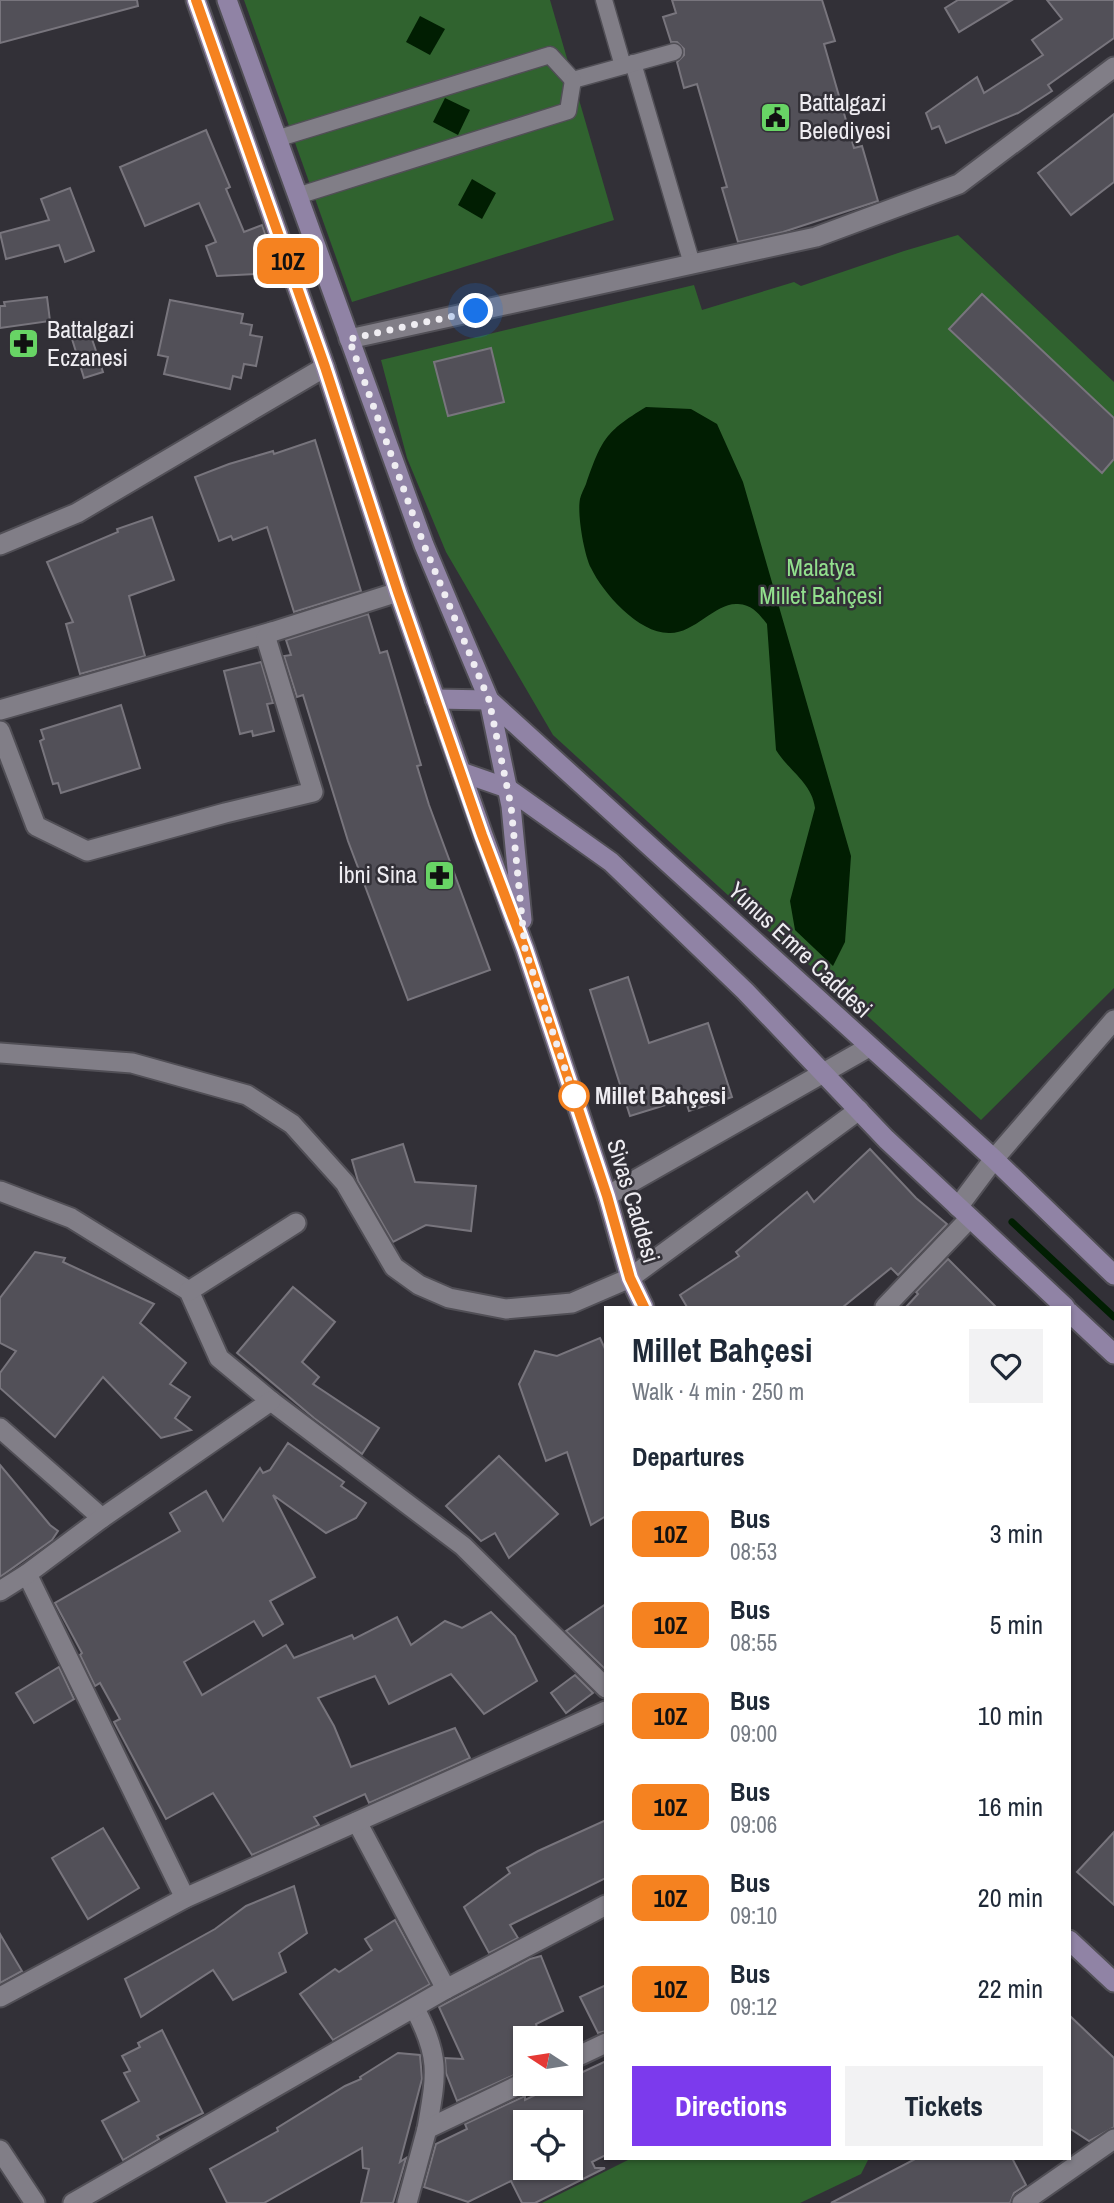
<!DOCTYPE html>
<html lang="en">
<head>
<meta charset="utf-8">
<style>
  :root { --surface:#fff; --page:#f2f2f3; --text:#1f2937; --muted:#747a83; --accent:#7c3aed }
  body { margin:0; font-family:"Archivo Narrow",sans-serif; background:var(--page); color:var(--text); height:100vh; display:flex; flex-direction:column; font-size:26px; white-space:nowrap }
  * { box-sizing:border-box; margin:0 }
  p { font-size:23px; color:var(--muted) }
  .icon { flex:none; width:38px; height:38px; fill:none; stroke:currentColor; stroke-width:2; stroke-linecap:round; stroke-linejoin:round }
  .map { position:relative; flex:1; overflow:hidden }
  .drawer { position:absolute; left:604px; top:1306px; width:467px; height:854px; display:flex; flex-direction:column; background:var(--surface); border-radius:0px; box-shadow:0 2px 5px #0004 }
  .drawer>* { flex:none }
  .badge { padding:0 14px; border-radius:10px; font-size:24px; line-height:46px }
  .needle { width:46px; rotate:282deg }
  .tools { position:absolute; left:513px; top:2026px; display:grid; gap:14px }
  .tools a { display:grid; place-items:center; width:70px; height:70px; border-radius:0px; background:var(--surface); box-shadow:0 2px 5px #0004; font-size:35px }
  .you { position:absolute; width:35px; height:35px; margin:-18px; border:5px solid #fff; border-radius:50%; background:#1a73e8; box-shadow:0 0 0 10px #1a73e833 }
  .map>.badge { position:absolute; translate:-50% -50%; box-shadow:0 0 0 4px #fff }
  h2 { padding:0 28px; font-size:26px; line-height:63px }
  .round { display:grid; place-items:center; flex:none; width:74px; height:74px; border-radius:0px; background:var(--page) }
  .overview { display:flex; align-items:center; justify-content:space-between; height:119px; padding:0 28px }
  h1 { font-size:33px; font-weight:800; line-height:52px }
  .button { display:flex; gap:14px; margin-top:auto; padding:14px 28px }
  .button a { flex:1; height:80px; border-radius:0px; background:var(--accent); color:#fff; font-size:28px; font-weight:800; line-height:80px; text-align:center }
  .button a+a { background:var(--page); color:var(--text) }
  ul { padding:0; list-style:none }
  li { display:flex; align-items:center; gap:21px; height:91px; padding:0 28px }
  li div { flex:1 }
  li b { display:block; font-size:26px }
  li em { font-style:normal }
  li .badge { min-width:77px; font-weight:700; text-align:center }
  .map>svg:first-child { display:block }
</style>
</head>
<body>
<div class="map">
<svg width="1114" height="2203" viewBox="0 0 1114 2203">
  <rect width="100%" height="100%" fill="#323037"/>
  <g fill="#30632f">
    <polygon points="244,0 550,0 614,220 352,302"/>
    <polygon points="958,235 1114,382 1114,988 981,1120 837,988 754,919 553,735 446,552 407,458 381,360 694,285 702,310 794,282 801,286 904,251"/>
    <polygon points="632,2158 869,2158 861,2174 800,2203 542,2203"/>
  </g>
  <g fill="#011e02">
    <polygon points="420,16 445,29 430,55 406,42"/>
    <polygon points="445,98 470,110 458,135 433,122"/>
    <polygon points="472,179 496,193 482,219 458,205"/>
    <path d="M646,407l45,2 26,15 26,58 108,374 -6,86 -12,24 -38,-36 -5,-29 25,-93c-3,-25 -26,-37 -39,-58l-9,-126c-8,-10 -14,-19 -29,-20 -22,-2 -43,29 -68,29 -31,1 -67,-40 -79,-65 -7,-14 -14,-54 -11,-69 1,-5 4,-10 6,-15 16,-45 19,-52 60,-77z"/>
  </g>
  <g fill="none" stroke-linecap="round" stroke-linejoin="round">
    <polyline stroke="#011e02" stroke-width="7" points="1012,1222 1114,1317"/>
  </g>
  <g fill="#525058" stroke="#78757d" stroke-width="2" fill-rule="evenodd">
    <polygon points="0,0 137,0 138,6 0,43"/>
    <polygon points="672,0 822,0 835,41 824,44 854,148 862,146 878,201 783,232 738,242 722,188 727,187 697,84 684,88 677,62 684,55 684,49 677,42 671,42 663,17 676,13"/>
    <polygon points="958,0 1012,0 959,32 945,8"/>
    <polygon points="1047,0 1114,0 1114,38 1048,85 1052,91 1018,113 946,143 939,126 932,129 926,113 977,77 984,93 1043,55 1032,40 1062,19"/>
    <polygon points="1114,114 1114,182 1071,215 1038,173"/>
    <polygon points="206,130 230,187 226,189 244,232 262,225 279,273 217,276 206,246 216,242 199,203 145,226 120,167"/>
    <polygon points="70,188 94,251 65,262 59,245 6,259 0,233 49,220 41,199"/>
    <polygon points="982,294 1114,418 1114,459 1102,473 949,329"/>
    <polygon points="47,297 50,321 0,328 0,306 5,306 4,302"/>
    <polygon points="170,300 243,314 241,323 252,325 250,335 262,337 256,366 244,364 241,378 233,376 230,389 164,374 168,357 158,355"/>
    <polygon points="90,333 103,372 84,378 72,339"/>
    <polygon points="491,348 504,402 448,416 434,362"/>
    <polygon points="315,440 361,591 294,612 267,527 233,540 231,536 219,541 195,477 229,464 273,451 274,454"/>
    <polygon points="152,517 174,580 129,596 145,656 80,674 66,624 73,622 47,562 118,532 117,529"/>
    <polygon points="368,614 380,653 387,651 421,765 417,766 429,805 490,970 408,1000 348,841 303,695 297,697 284,656 291,655 286,640"/>
    <polygon points="261,662 273,703 267,704 274,731 253,736 252,731 240,734 224,671"/>
    <polygon points="121,705 140,768 61,793 58,783 53,784 40,741 44,739 41,730"/>
    <polygon points="628,977 649,1043 708,1023 732,1097 689,1111 685,1099 630,1116 590,990"/>
    <polygon points="403,1144 415,1182 476,1186 471,1231 426,1225 393,1242 358,1181 352,1160"/>
    <polygon points="870,1149 916,1198 947,1224 898,1275 891,1268 843,1307 687,1307 680,1295 739,1256 736,1252 807,1192 814,1202"/>
    <polygon points="35,1252 65,1258 63,1262 154,1304 140,1323 186,1363 170,1384 190,1397 175,1418 191,1430 161,1438 103,1377 55,1437 0,1388 0,1373 16,1351 0,1343 0,1298"/>
    <polygon points="948,1259 996,1307 906,1307 918,1294 916,1292"/>
    <polygon points="293,1287 335,1322 302,1362 319,1377 313,1384 379,1428 362,1454 314,1418 237,1353"/>
    <polygon points="600,1338 606,1351 606,1516 591,1525 567,1452 546,1461 519,1384 535,1351 557,1356"/>
    <polygon points="288,1443 344,1482 341,1486 366,1503 356,1518 326,1533 273,1495 315,1577 270,1601 283,1624 263,1636 254,1621 184,1662 202,1695 286,1645 294,1658 352,1635 354,1639 397,1617 411,1645 445,1621 462,1628 491,1612 515,1636 537,1681 484,1714 451,1674 389,1704 375,1676 318,1698 334,1726 351,1767 455,1728 470,1758 369,1803 365,1794 314,1817 319,1825 252,1855 213,1793 166,1819 114,1722 120,1719 100,1683 95,1686 80,1655 82,1653 55,1603 180,1531 170,1513 206,1491 223,1521 260,1468 263,1473 270,1470"/>
    <polygon points="499,1456 558,1514 509,1558 495,1533 481,1541 446,1506"/>
    <polygon points="0,1465 50,1525 58,1531 52,1540 0,1577"/>
    <polygon points="606,1604 606,1670 566,1631"/>
    <polygon points="59,1667 74,1699 34,1723 16,1693"/>
    <polygon points="575,1675 593,1693 566,1713 551,1693"/>
    <polygon points="606,1820 606,1878 510,1925 518,1938 489,1953 464,1907 510,1873 507,1868 538,1851"/>
    <polygon points="103,1828 139,1888 88,1919 52,1858"/>
    <polygon points="1114,1832 1114,1905 1077,1872"/>
    <polygon points="294,1886 307,1933 279,1953 286,1972 233,2000 213,1970 141,2017 125,1979 215,1929 246,1906"/>
    <polygon points="395,1920 430,1984 333,2040 300,1994 335,1969 339,1972 372,1950 365,1939"/>
    <polygon points="0,1934 22,1971 0,1983"/>
    <polygon points="541,1956 563,2011 536,2024 540,2039 525,2039 525,2070 457,2101 446,2073 445,2058 463,2059 439,2007 530,1959"/>
    <polygon points="606,1985 606,2031 598,2033 580,1997"/>
    <polygon points="1069,2015 1114,2058 1114,2127 1089,2141 1069,2128"/>
    <polygon points="162,2030 203,2113 157,2136 159,2139 123,2160 102,2121 139,2101 124,2073 130,2071 122,2056 140,2047 138,2043"/>
    <polygon points="398,2053 420,2055 422,2079 400,2162 406,2158 393,2203 361,2203 369,2169 363,2168 362,2148 264,2203 227,2203 210,2169 278,2131 277,2128 345,2086 361,2079 360,2077"/>
    <path d="M606,2061v94l-14,7 3,6h10l-70,35h-13l-11,-22 -43,21 -44,-15 12,-43 31,-15 -2,-5 60,-28v4l33,-16h12v-6zM525,2123h45v45h-45z"/>
    <polygon points="917,2158 1012,2158 1026,2185 1014,2193 1010,2203 831,2203"/>
  </g>
  <g fill="none" stroke-linecap="round" stroke-linejoin="round">
    <defs>
      <g id="pedestrian">
        <polyline points="604,0 623,66"/>
        <polyline points="633,63 692,264"/>
        <polyline points="573,80 674,52"/>
        <polyline points="276,139 550,55 573,80"/>
        <polyline points="297,196 568,111 573,80"/>
      </g>
      <g id="minor">
        <polyline points="349,339 816,237 959,184 1114,67"/>
        <polyline points="0,545 77,513 325,367"/>
        <polyline points="0,710 272,632"/>
        <polyline points="0,731 36,826 87,851 225,813 313,792 266,638 272,632 398,592"/>
        <polyline points="0,1053 132,1063 247,1095 292,1124 345,1183 394,1267 419,1285 449,1298 506,1309 572,1303 630,1278 859,1110"/>
        <polyline points="0,1191 71,1218 189,1291 219,1358 271,1401 463,1546 606,1688"/>
        <polyline points="607,1196 869,1047"/>
        <polyline points="958,1207 994,1159 1114,1020"/>
        <polyline points="189,1291 296,1223"/>
        <polyline points="885,1307 970,1218"/>
        <polyline points="0,1428 102,1518"/>
        <polyline points="27,1574 185,1898"/>
        <polyline points="0,1591 27,1574 102,1518 271,1401"/>
        <polyline points="357,1822 446,1989"/>
        <polyline points="0,1997 185,1898 606,1711"/>
        <path d="M415,2009c26,49 21,67 12,120"/>
        <polyline points="570,2060 606,2043"/>
        <polyline points="0,2150 35,2203"/>
        <polyline points="73,2203 446,1989 606,1905"/>
        <polyline points="407,2203 427,2129 525,2082"/>
        <polyline points="1022,2203 1114,2139"/>
      </g>
      <g id="secondary">
        <polyline points="196,0 325,367 398,592 483,835 525,949 607,1196 630,1278 644,1307"/>
        <polyline points="227,0 424,545 489,700 511,806 522,920"/>
        <polyline points="435,699 489,700 994,1159 1114,1275"/>
        <polyline points="461,772 507,788 611,862 745,991 886,1139 1065,1307"/>
        <polyline points="1069,1312 1114,1354"/>
        <polyline points="1069,1940 1114,1982"/>
      </g>
    </defs>
    <use href="#pedestrian" stroke="#514f56" stroke-width="19"/>
    <use href="#minor" stroke="#514f56" stroke-width="23"/>
    <use href="#secondary" stroke="#514f56" stroke-width="23"/>
    <use href="#pedestrian" stroke="#817e87" stroke-width="16"/>
    <use href="#minor" stroke="#817e87" stroke-width="19"/>
    <use href="#secondary" stroke="#9083a5" stroke-width="19"/>
  </g>
  <g fill="none" stroke-linecap="round" stroke-linejoin="round">
    <defs>
      <polyline id="line" points="196,0 325,367 398,592 482,835 525,949 607,1196 630,1278 644,1307"/>
    </defs>
    <use href="#line" stroke="#fff" stroke-width="16"/>
    <use href="#line" stroke="#f58220" stroke-width="10"/>
    <polyline stroke="#efedf2" stroke-width="7" stroke-dasharray="0 12.6" points="476,311 349,339 424,545 489,700 511,806 525,949 574,1096"/>
  </g>
  <defs>
    <symbol id="civic-square" viewBox="-11 -11 22 22"><rect x="-9" y="-9" width="18" height="18" rx="4" fill="#68d465" stroke="#323037"/><path d="M-.6-6.5H3V-4.5H.6V-3L4-1V1h2V6H-6V1h2V-1L-.6-3ZM-1.2 2.5V6h2.4V2.5Z" fill="#111"/></symbol>
    <symbol id="pharmacy-square" viewBox="-11 -11 22 22"><rect x="-9" y="-9" width="18" height="18" rx="4" fill="#68d465" stroke="#323037"/><path d="M-2-6h4v4h4v4h-4v4h-4v-4h-4v-4h4Z" fill="#111"/></symbol>
  </defs>
  <g fill-rule="evenodd">
    <use href="#civic-square" x="758" y="100" width="35" height="35"/>
    <use href="#pharmacy-square" x="6" y="326" width="35" height="35"/>
    <use href="#pharmacy-square" x="422" y="858" width="35" height="35"/>
  </g>
  <circle fill="#fff" stroke="#f58220" stroke-width="3.5" cx="574" cy="1096" r="14"/>
  <g text-anchor="middle" stroke-width="5" stroke-linejoin="round" paint-order="stroke">
    <g font-size="24" fill="#efedf2" stroke="#323037" text-anchor="start">
      <text x="799" y="111">Battalgazi<tspan x="799" dy="28">Belediyesi</tspan></text>
      <text x="47" y="338">Battalgazi<tspan x="47" dy="28">Eczanesi</tspan></text>
      <text x="417" y="883" text-anchor="end">İbni Sina</text>
    </g>
    <g font-size="24" fill="#92e08d" stroke="#323037">
      <text x="821" y="576">Malatya<tspan x="821" dy="28">Millet Bahçesi</tspan></text>
    </g>
    <g font-size="24" fill="#efedf2" stroke="#323037">
      <text transform="translate(800 950) rotate(43)" y="8">Yunus Emre Caddesi</text>
      <text transform="translate(633 1201) rotate(73)" y="8">Sivas Caddesi</text>
    </g>
    <g font-size="24" font-weight="bold" fill="#efedf2" stroke="#323037" text-anchor="start">
      <text x="595" y="1104">Millet Bahçesi</text>
    </g>
  </g>
</svg>
<div class="tools">
<a><svg class="needle" viewBox="-14 -14 28 28"><path d="M0-13l5 13h-10z" fill="#e53935"/><path d="M0 13l5-13h-10z" fill="#747a83"/></svg></a>
<a><svg class="icon" aria-label="locate" viewBox="0 0 24 24"><circle cx="12" cy="12" r="6"/><path d="M12 2v4M12 18v4M2 12h4M18 12h4"/></svg></a>
</div>
<div class="you" style="left:476px;top:311px"></div>
<b class="badge" style="left:288px;top:261px;background:#f58220;color:#111">10Z</b>
<section class="drawer">
<div class="overview"><div><h1>Millet Bahçesi</h1><p>Walk · 4 min · 250 m</p></div><a class="round"><svg class="icon" aria-label="heart" viewBox="0 0 24 24"><path d="M12 20l-8-8c-3-5 5-10 8-4 3-6 11-1 8 4z"/></svg></a></div>
<h2>Departures</h2>
<ul>
<li><span class="badge" style="background:#f58220;color:#111">10Z</span><div><b>Bus</b><p>08:53</p></div><em>3 min</em></li>
<li><span class="badge" style="background:#f58220;color:#111">10Z</span><div><b>Bus</b><p>08:55</p></div><em>5 min</em></li>
<li><span class="badge" style="background:#f58220;color:#111">10Z</span><div><b>Bus</b><p>09:00</p></div><em>10 min</em></li>
<li><span class="badge" style="background:#f58220;color:#111">10Z</span><div><b>Bus</b><p>09:06</p></div><em>16 min</em></li>
<li><span class="badge" style="background:#f58220;color:#111">10Z</span><div><b>Bus</b><p>09:10</p></div><em>20 min</em></li>
<li><span class="badge" style="background:#f58220;color:#111">10Z</span><div><b>Bus</b><p>09:12</p></div><em>22 min</em></li>
</ul>
<div class="button"><a>Directions</a><a>Tickets</a></div>
</section>
</div>
</body>
</html>
